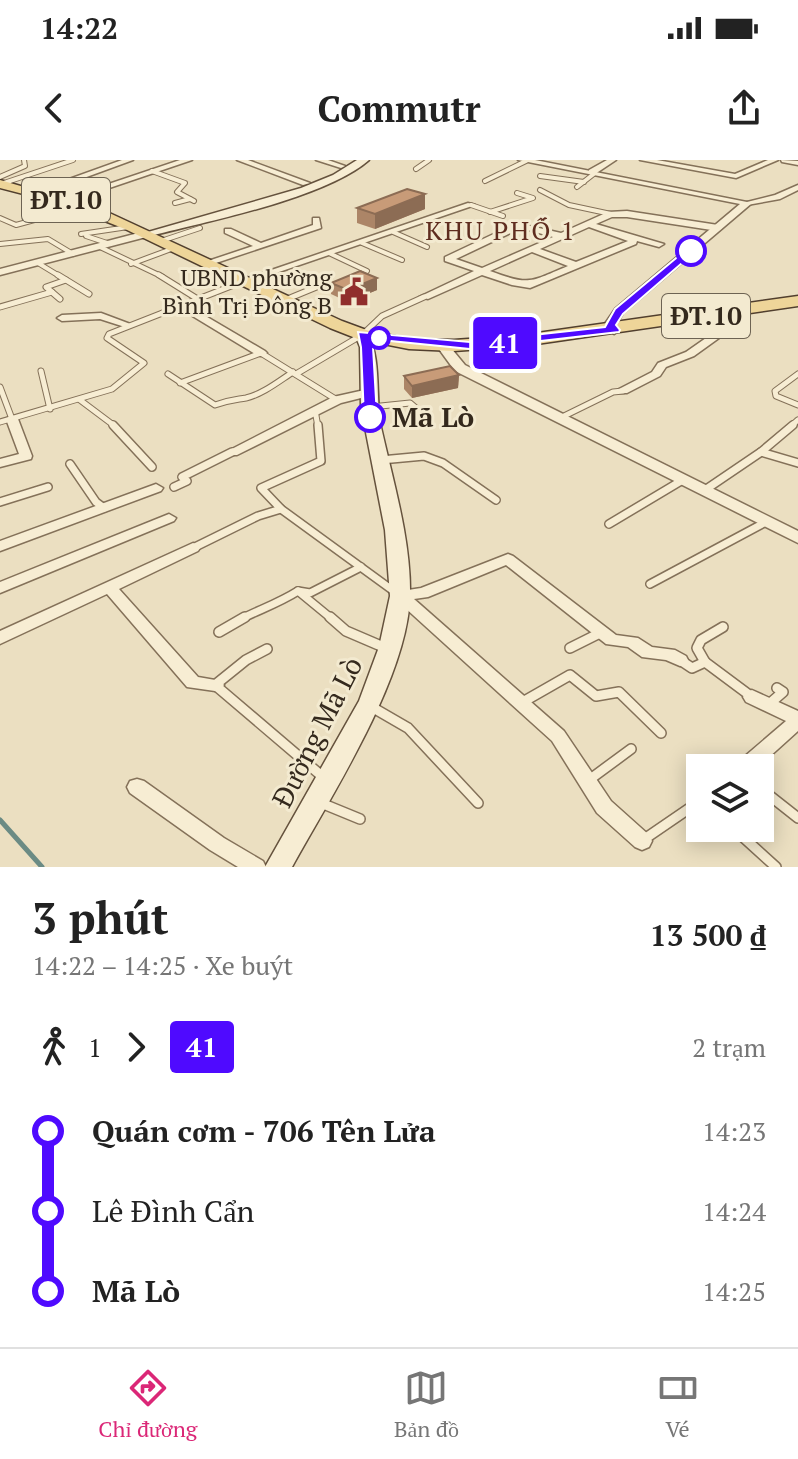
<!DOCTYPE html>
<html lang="vi">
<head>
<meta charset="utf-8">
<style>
  :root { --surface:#fff; --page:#f6f6f6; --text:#222; --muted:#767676; --line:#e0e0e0; --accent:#db2777 }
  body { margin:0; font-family:"PT Serif",serif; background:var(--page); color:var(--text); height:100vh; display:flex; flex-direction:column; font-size:30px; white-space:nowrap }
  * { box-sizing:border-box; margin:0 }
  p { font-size:26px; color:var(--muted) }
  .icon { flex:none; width:44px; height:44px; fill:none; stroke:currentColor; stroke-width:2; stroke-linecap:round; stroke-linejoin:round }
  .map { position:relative; height:707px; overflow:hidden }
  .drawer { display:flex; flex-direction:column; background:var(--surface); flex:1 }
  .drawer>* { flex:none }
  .badge { padding:0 16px; border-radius:6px; font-size:28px; line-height:52px }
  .controls { position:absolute; left:686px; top:594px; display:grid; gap:16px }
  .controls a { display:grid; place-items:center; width:88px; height:88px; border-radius:0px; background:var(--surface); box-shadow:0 4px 20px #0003; font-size:40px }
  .map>.badge { position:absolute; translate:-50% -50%; box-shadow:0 0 0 4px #fff }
  .legs { display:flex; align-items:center; gap:12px; height:88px; padding:0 32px; font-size:26px }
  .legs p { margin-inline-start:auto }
  .summary { display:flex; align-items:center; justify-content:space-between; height:136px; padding:0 32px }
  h1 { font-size:44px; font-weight:600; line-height:60px }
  ul { padding:0 32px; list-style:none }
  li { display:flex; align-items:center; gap:28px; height:80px; font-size:30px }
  li i { display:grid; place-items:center; width:12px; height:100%; margin:0 10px; background:currentColor }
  li i::after { content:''; width:20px; height:20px; margin:-10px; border:6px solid; border-radius:50%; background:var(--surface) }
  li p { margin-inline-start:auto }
  li:first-child i { background:linear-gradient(#0000 50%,currentColor 0) }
  li:last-child i { background:linear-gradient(currentColor 50%,#0000 0) }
  .status { display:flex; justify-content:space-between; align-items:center; height:56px; padding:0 40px; background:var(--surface); direction:ltr }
  .status svg { height:22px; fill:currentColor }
  header { display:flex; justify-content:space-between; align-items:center; height:104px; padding:0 32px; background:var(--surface); font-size:36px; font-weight:600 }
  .dock { display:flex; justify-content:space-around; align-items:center; height:112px; border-top:2px solid var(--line); background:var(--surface); font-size:22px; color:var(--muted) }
  .dock a { display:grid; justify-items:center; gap:4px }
  .dock .current { color:var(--accent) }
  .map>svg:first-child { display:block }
</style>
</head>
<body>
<div class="status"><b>14:22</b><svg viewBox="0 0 49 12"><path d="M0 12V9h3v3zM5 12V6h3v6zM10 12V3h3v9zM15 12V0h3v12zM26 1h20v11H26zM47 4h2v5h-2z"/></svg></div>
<header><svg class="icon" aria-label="back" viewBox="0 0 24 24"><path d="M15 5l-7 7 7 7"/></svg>Commutr<svg class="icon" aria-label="share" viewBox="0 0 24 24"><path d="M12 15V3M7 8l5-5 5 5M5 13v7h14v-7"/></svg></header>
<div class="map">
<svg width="798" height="707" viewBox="0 0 798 707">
  <rect width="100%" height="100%" fill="#ebdfc1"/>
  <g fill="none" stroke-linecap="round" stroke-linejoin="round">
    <polyline stroke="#6b8b84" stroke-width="5" points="0,660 42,707"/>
    <defs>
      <g id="service-far3">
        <polyline points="416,9 429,0"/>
        <polyline points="152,11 185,23 177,32 194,41"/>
        <polyline points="540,16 584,22"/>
        <polyline points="0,17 25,6 24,0"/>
        <polyline points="485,21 526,1"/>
        <polyline points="1,24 73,0"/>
        <polyline points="577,27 595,13"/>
        <polyline points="540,30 569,45 611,54"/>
        <polyline points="175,43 190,39"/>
        <polyline points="471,45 503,56"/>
        <polyline points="490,52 533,38 517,33"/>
        <polyline points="0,58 16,65 60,53 52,46 58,37"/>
        <polyline points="393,72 427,87"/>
        <polyline points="81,74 128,67"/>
        <polyline points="86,76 110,84"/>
        <polyline points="161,81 200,68"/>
        <polyline points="362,83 402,100"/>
        <polyline points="0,84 48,79 73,94"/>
        <polyline points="100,87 163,117"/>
        <polyline points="331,94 367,111"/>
        <polyline points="38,103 61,117"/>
        <polyline points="131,104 174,88"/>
      </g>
      <g id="service-far2">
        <polyline points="58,115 89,134"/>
        <polyline points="159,115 196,138"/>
        <polyline points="60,139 46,127 66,120"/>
        <polyline points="285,140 319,126"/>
        <polyline points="266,144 279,139"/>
        <polyline points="0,147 52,132"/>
        <polyline points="41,211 50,249"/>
        <path d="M168,214l47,31c14,-5 19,-5 31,-7 17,-4 33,-17 47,-26"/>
        <polyline points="296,214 362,175 382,156 424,137"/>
        <polyline points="798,214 775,231 776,236 798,245"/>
        <polyline points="180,223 261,193 337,240"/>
        <polyline points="0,227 12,259"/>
        <polyline points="80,240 116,267"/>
        <polyline points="371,247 410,243 423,254"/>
        <polyline points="315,250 318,267"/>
        <polyline points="560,258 613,232 623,231"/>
        <polyline points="0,262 112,229 144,203 107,178 109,174 244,121"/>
        <polyline points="790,267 798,260"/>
      </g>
      <g id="service-far1">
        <polyline points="113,265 152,307"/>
        <polyline points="318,265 321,301 261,328 281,349 395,432"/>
        <polyline points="761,292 798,303"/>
        <polyline points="381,300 424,296 443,303 496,340"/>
        <polyline points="70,304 96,342 104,348"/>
        <polyline points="174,327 187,321 182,317 232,292"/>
        <polyline points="705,330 761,292 793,265"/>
        <polyline points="0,342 48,327"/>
        <polyline points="609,364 681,321"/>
        <polyline points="193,388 258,356 281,349"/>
        <polyline points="650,424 764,363"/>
        <polyline points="298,431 332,459"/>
        <path d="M241,459c20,-10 38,-16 57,-28l12,2 51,-26"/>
      </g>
      <g id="service">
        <polyline points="330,457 346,471 388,489"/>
        <polyline points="219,472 245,457"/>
        <polyline points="570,488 602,472"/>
        <polyline points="267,489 246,500 215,525 323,617"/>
        <polyline points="680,500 692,508 705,502 752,537"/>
        <polyline points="705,502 697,488 701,480 723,467"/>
        <polyline points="521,543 570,515 596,536 619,532 661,573"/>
        <polyline points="768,545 783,532 777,528"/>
        <polyline points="370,546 408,568 478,643"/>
        <polyline points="589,620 631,589"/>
        <polyline points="760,628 798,658"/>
        <polyline points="321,643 360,659"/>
        <polyline points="733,668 776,707"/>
        <polyline points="643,680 700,641"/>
      </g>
      <g id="minor">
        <polygon points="122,0 133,0 40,34 33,32"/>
        <polygon points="180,0 192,0 68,42 61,40"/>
        <polygon points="237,0 248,0 310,23 303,25"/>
        <polygon points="316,0 328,0 345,6 341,8"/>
        <polygon points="607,0 616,0 595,14 589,14 589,10"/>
        <polygon points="640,0 657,0 735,14 768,0 778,0 736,18"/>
        <polygon points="781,0 798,1 798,5 782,2"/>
        <polygon points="798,25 798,30 780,39 747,45 743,43 775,35"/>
        <polygon points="468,43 475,45 247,123 239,121"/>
        <path d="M627,51l91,14 4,3 -4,3 -91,-14h-15l-16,7 68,20 -5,3 -22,-6 -1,3 -106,44 -18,-3 -30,-10 -54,24 -9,-2 55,-26 -29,-10v-4l72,-34 44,10 47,-21zM589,67l39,14 -52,21 -36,-13zM521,68l32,9 -71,31 -26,-9zM532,92l36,14c-39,16 -37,20 -78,5z"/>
        <polygon points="313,58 319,58 321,68 210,105 202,103 253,86 225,73 225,69 231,69 261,83 313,65"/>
        <polygon points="180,141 265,191 267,193 261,196 257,195 176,146 175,144"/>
        <polygon points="101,153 133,165 128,168 100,159 62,161 57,158 62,155"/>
        <polygon points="674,158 719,178 694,196 666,207 660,216 627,233 619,233 619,229 652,212 658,203 686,192 706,178 670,163 670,159"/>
        <polygon points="369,229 375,233 373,235 341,243 237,295 227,295 226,292 333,237"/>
        <polygon points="12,255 18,259 32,296 31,299 0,307 0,299 19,294 6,259"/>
        <polygon points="156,324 163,328 161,331 0,391 0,381"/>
        <polygon points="169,354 176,358 174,361 0,433 0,422"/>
        <polygon points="193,383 198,385 200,388 198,391 119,429 198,517 221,521 224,525 221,529 215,531 187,527 107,434 0,484 0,471"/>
        <polygon points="508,394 513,396 616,475 638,478 652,487 675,490 686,496 688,500 686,504 680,506 666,500 642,497 628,487 606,484 506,405 428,437 414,439 564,571 611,641 649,675 652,681 649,687 642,690 635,687 597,653 552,581 392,436 395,432 421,428"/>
        <polygon points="752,530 798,551 798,571 757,608 735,608 737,603 786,561 746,542 743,537 746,532"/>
        <polygon points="137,619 144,621 224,678 263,701 266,707 238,707 210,690 130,633 127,627 130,621"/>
      </g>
      <g id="tertiary">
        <polygon points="518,0 535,0 752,43 623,153 616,165 620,170 614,174 604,165 615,149 740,44"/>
        <polygon points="146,71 151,74 150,76 0,115 0,109"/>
        <polygon points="442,181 446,182 465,205 798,371 798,383 455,211 436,185"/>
      </g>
      <g id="secondary">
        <path d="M357,0h12c-42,37 -158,61 -215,75l-6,-3 153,-44 32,-13z"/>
        <path d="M362,171l5,1c15,27 8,65 14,95 12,54 30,113 29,168 -2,83 -78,199 -118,272h-27l94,-166 20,-54 11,-51 -5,-66 -24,-123 -1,-60 -5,-12z"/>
      </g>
      <polygon id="primary" points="0,20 103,50 342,161 369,171 409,179 454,180 523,175 798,136 798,146 523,186 454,191 409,189 358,179 330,168 125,69 62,44 0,28"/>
    </defs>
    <use href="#service-far3" stroke="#847159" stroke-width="6"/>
    <use href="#service-far2" stroke="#847159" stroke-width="7"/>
    <use href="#service-far1" stroke="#847159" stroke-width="10"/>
    <use href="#service" stroke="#847159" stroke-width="12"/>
    <use href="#minor" stroke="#847159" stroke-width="3"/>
    <use href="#tertiary" stroke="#847159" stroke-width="3"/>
    <use href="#secondary" stroke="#65523d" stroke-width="3"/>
    <use href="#primary" stroke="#513f2e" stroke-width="3"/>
    <use href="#service-far3" stroke="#f7edd3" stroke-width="4"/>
    <use href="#service-far2" stroke="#f7edd3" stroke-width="5"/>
    <use href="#service-far1" stroke="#f7edd3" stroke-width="7"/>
    <use href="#service" stroke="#f7edd3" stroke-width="9"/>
    <use href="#minor" fill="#f7edd3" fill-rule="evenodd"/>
    <use href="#tertiary" fill="#f7edd3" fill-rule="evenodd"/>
    <use href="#secondary" fill="#f7edd3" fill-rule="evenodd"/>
    <use href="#primary" fill="#eed599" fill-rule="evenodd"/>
  </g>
  <g fill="#ac8567">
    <polygon points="357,48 425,49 375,69 357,63"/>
    <polygon points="331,123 377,130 348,142 331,134"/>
    <polygon points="459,215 458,228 412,238 404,229 404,216"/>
  </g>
  <g fill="#8c6c54">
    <polygon points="425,34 425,49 375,69 375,54"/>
    <polygon points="377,118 377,130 348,142 348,130"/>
    <polygon points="459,215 458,228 412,238 412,226"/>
  </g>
  <g fill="#c89b78" stroke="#8c6c54" stroke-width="2">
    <polygon points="407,29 425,34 375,54 357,48"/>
    <polygon points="360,111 377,118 348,130 331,123"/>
    <polygon points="450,206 459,215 412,226 404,216"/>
  </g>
  <polygon fill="#4f0aff" stroke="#fff" stroke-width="2" points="687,89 696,91 623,154 616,165 620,170 619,172 470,189 370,179 373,187 377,257 370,261 364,257 361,187 358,172 470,182 605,167 615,149"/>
  <defs>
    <symbol id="civic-bare" viewBox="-9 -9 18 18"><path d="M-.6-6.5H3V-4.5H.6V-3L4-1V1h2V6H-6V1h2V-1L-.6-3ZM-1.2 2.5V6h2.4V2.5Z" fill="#902e2c" stroke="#f3ead0" stroke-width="2.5" paint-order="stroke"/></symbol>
  </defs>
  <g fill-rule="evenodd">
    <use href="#civic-bare" x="334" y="112" width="40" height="40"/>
  </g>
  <g fill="#fff" stroke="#4f0aff" stroke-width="4">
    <circle cx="691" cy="91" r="14"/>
    <circle cx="379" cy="178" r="10"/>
    <circle cx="370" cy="257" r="14"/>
  </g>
  <g text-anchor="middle" stroke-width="6" stroke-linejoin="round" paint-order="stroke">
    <g font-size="24" fill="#34291d" stroke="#f3ead0" text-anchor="end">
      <text x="332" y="126">UBND phường<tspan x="332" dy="28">Bình Trị Đông B</tspan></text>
    </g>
    <g fill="#f3ead0" stroke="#6d6353" stroke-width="2">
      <rect x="22" y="18" width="88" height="44" rx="6"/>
      <rect x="662" y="134" width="88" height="44" rx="6"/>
    </g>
    <g font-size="26" font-weight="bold" fill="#34291d">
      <text x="66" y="49">ĐT.10</text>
      <text x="706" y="165">ĐT.10</text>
    </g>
    <g font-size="26" letter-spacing="2" fill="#5f2d1f" stroke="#f3ead0">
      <text x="501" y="80">KHU PHỐ 1</text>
    </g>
    <g font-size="28" font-weight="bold" fill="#34291d" stroke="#f3ead0" text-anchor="start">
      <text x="392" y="267">Mã Lò</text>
    </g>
    <g font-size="28" fill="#34291d" stroke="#f3ead0">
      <text transform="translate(317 572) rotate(-63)" y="10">Đường Mã Lò</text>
    </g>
  </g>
</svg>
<div class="controls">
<a><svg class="icon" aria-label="layers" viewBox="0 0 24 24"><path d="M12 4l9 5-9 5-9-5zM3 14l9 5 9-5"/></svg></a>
</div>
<b class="badge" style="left:505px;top:183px;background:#4f0aff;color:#fff">41</b>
</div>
<section class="drawer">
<div class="summary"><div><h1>3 phút</h1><p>14:22 – 14:25 · Xe buýt</p></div><b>13 500 ₫</b></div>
<div class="legs"><svg class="icon" aria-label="walk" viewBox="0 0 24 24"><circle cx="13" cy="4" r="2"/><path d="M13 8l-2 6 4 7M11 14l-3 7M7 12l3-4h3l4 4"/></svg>1<svg class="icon" aria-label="forward" viewBox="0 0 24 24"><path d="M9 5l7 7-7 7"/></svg><b class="badge" style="background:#4f0aff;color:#fff">41</b><p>2 trạm</p></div>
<ul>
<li><i style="color:#4f0aff"></i><b>Quán cơm - 706 Tên Lửa</b><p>14:23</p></li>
<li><i style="color:#4f0aff"></i><span>Lê Đình Cẩn</span><p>14:24</p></li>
<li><i style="color:#4f0aff"></i><b>Mã Lò</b><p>14:25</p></li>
</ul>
</section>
<nav class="dock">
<a class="current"><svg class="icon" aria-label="directions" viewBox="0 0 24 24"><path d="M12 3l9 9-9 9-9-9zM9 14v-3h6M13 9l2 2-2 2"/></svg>Chỉ đường</a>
<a><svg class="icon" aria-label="map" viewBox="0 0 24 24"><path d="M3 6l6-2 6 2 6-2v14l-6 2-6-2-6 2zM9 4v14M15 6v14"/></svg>Bản đồ</a>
<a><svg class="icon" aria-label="tickets" viewBox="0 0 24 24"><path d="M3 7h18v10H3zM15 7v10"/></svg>Vé</a>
</nav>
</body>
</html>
